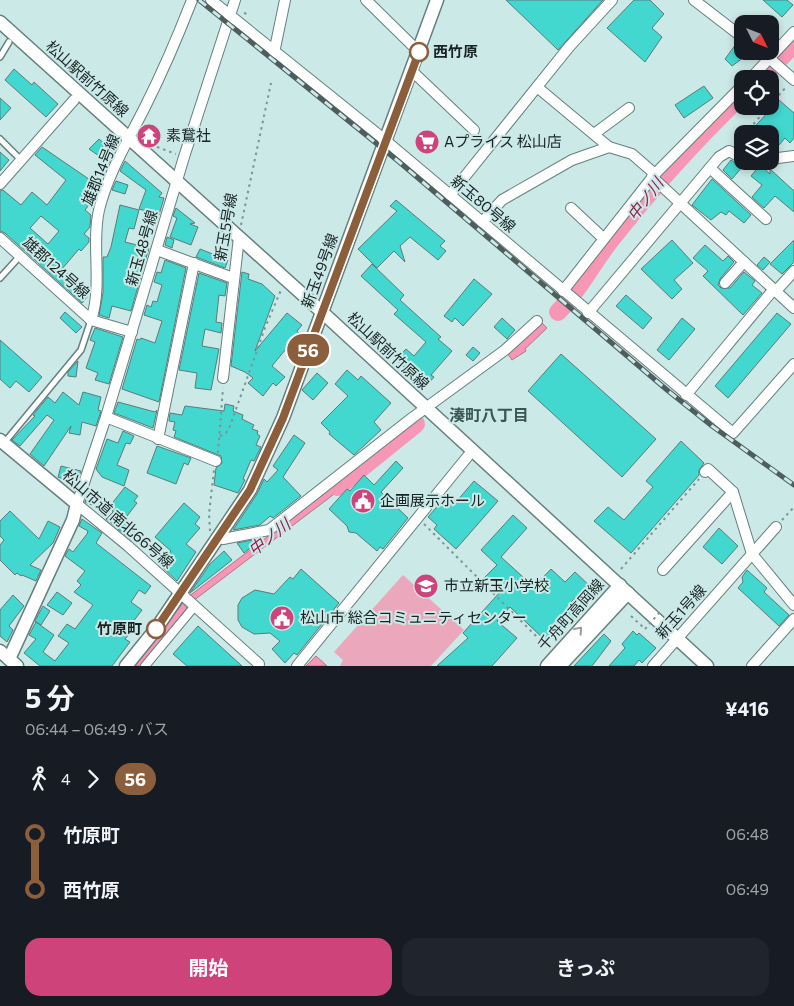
<!DOCTYPE html>
<html lang="ja">
<head>
<meta charset="utf-8">
<style>
  :root { --surface:#171b24; --page:#20242c; --text:#f1f3f6; --muted:#9ea1a6; --accent:#cd437a }
  body { margin:0; font-family:Commissioner,"Noto Sans JP",sans-serif; background:var(--page); color:var(--text); height:100vh; display:flex; flex-direction:column; font-size:19px; white-space:nowrap }
  * { box-sizing:border-box; margin:0 }
  p { font-size:16px; color:var(--muted) }
  .icon { flex:none; width:28px; height:28px; fill:none; stroke:currentColor; stroke-width:2; stroke-linecap:round; stroke-linejoin:round }
  .map { position:relative; height:666px; overflow:hidden }
  .details { display:flex; flex-direction:column; background:var(--surface); flex:1 }
  .details>* { flex:none }
  .badge { padding:0 10px; border-radius:16px; font-size:18px; line-height:32px }
  .needle { width:32px; rotate:132deg }
  .controls { position:absolute; left:734px; top:15px; display:grid; gap:10px }
  .controls a { display:grid; place-items:center; width:45px; height:45px; border-radius:10px; background:var(--surface); box-shadow:0 2px 8px #0003; font-size:25px }
  .map>.badge { position:absolute; translate:-50% -50%; box-shadow:0 0 0 2px #fff }
  .legs { display:flex; align-items:center; gap:8px; height:55px; padding:0 25px; font-size:16px }
  .legs p { margin-inline-start:auto }
  .overview { display:flex; align-items:center; justify-content:space-between; height:85px; padding:0 25px }
  h1 { font-size:28px; font-weight:700; line-height:38px }
  .action { display:flex; gap:10px; margin-top:auto; padding:10px 25px }
  .action a { flex:1; height:58px; border-radius:15px; background:var(--accent); color:#fff; font-size:20px; font-weight:700; line-height:58px; text-align:center }
  .action a+a { background:var(--page); color:var(--text) }
  ul { padding:0 25px; list-style:none }
  li { display:flex; align-items:center; gap:18px; height:55px; font-size:19px }
  li i { display:grid; place-items:center; width:8px; height:100%; margin:0 6px; background:currentColor }
  li i::after { content:''; width:12px; height:12px; margin:-6px; border:4px solid; border-radius:50%; background:var(--surface) }
  li p { margin-inline-start:auto }
  li:first-child i { background:linear-gradient(#0000 50%,currentColor 0) }
  li:last-child i { background:linear-gradient(currentColor 50%,#0000 0) }
  .map>svg:first-child { display:block }
</style>
</head>
<body>
<div class="map">
<svg width="794" height="666" viewBox="0 0 794 666">
  <rect width="100%" height="100%" fill="#cbe9e7"/>
  <polygon fill="#eba7bb" points="403,575 464,630 431,666 340,666 343,660 334,652"/>
  <g fill="#f896b5" stroke="#b57489">
    <polygon points="542,323 547,328 525,349 526,351 512,360 508,354"/>
    <polygon points="414,422 418,426 370,465 367,461"/>
    <polygon points="354,471 358,476 193,601 188,597"/>
    <polygon points="183,603 187,608 141,666 133,666"/>
    <polygon points="316,656 327,666 306,666"/>
  </g>
  <g fill="none" stroke-linecap="round" stroke-linejoin="round">
    <g stroke="#f896b5" stroke-width="18">
      <polyline points="760,79 794,44"/>
      <path d="M558,312c20,-20 34,-48 52,-71 41,-52 84,-100 132,-146"/>
      <polyline points="338,487 416,424"/>
    </g>
  </g>
  <g fill="#42d8d0" stroke="#5e7a77" fill-rule="evenodd">
    <polygon points="506,0 603,0 558,50"/>
    <polygon points="634,0 650,0 664,14 652,28 662,37 645,62 607,28"/>
    <polygon points="763,0 787,0 793,5 782,17"/>
    <polygon points="736,44 747,55 732,66 725,59"/>
    <polygon points="14,69 32,85 34,82 58,104 46,117 5,80"/>
    <polygon points="704,86 713,98 684,118 675,105"/>
    <polygon points="0,98 11,108 0,120"/>
    <polygon points="779,100 794,113 794,138 790,143 785,138 779,145 770,137 770,134 748,134"/>
    <polygon points="99,139 114,152 109,163 89,149"/>
    <path d="M42,147l57,39 -4,11 -10,13 6,5 -1,12 -6,7 5,4v4l-8,9 -2,-2 -17,20 18,16 -2,2 10,9 -6,7 -77,-70 -5,-2v-40l3,-1 18,15 11,-13 15,13 19,-25 -31,-25zM41,216l18,15 -11,13 -18,-16z"/>
    <polygon points="0,152 9,160 0,171"/>
    <polygon points="731,160 742,167 732,179 723,170"/>
    <polygon points="125,161 162,193 159,197 164,198 159,215 139,209 146,190 120,171"/>
    <polygon points="760,165 770,174 770,169 794,191 794,212 775,196 764,208 752,197 762,185 751,176"/>
    <polygon points="712,179 751,215 744,223 729,211 726,215 721,212 711,220 692,205"/>
    <polygon points="116,181 128,185 125,194 112,190"/>
    <polygon points="396,200 445,241 440,246 446,251 438,260 410,237 400,246 405,262 394,251 377,268 358,249 397,211 390,206"/>
    <polygon points="120,205 139,210 134,229 129,228 125,242 149,248 131,311 112,306 109,318 99,315 103,293 103,257 107,257 111,247"/>
    <polygon points="176,208 195,223 190,224 198,227 191,245 170,237 177,218 173,216"/>
    <polygon points="167,237 174,240 172,248 165,245"/>
    <polygon points="672,240 693,263 674,280 682,289 672,299 641,269"/>
    <polygon points="794,240 794,262 782,274 770,264"/>
    <polygon points="705,245 723,261 728,256 734,262 720,279 718,285 721,288 730,288 744,272 755,281 752,285 762,293 743,315 703,276 708,271 693,258"/>
    <polygon points="200,249 228,260 225,268 196,257"/>
    <polygon points="764,257 770,262 763,270 757,265"/>
    <polygon points="165,260 186,268 159,402 122,389 137,339 140,340 141,338 155,343 162,321 144,315 147,305 151,307 153,301 157,302 162,285 154,282 157,272 161,273"/>
    <polygon points="372,264 404,295 400,300 441,337 438,339 452,351 431,375 434,377 423,390 401,370 404,367 396,360 406,349 414,356 426,342 394,314 398,310 361,276"/>
    <polygon points="242,272 249,274 248,279 262,284 275,296 255,351 287,313 302,325 297,331 299,333 272,366 285,377 276,386 273,383 263,396 248,383 253,378 245,372 231,366"/>
    <polygon points="199,273 227,283 225,296 219,295 216,322 222,323 221,333 205,329 202,346 219,349 211,390 195,388 197,373 179,370"/>
    <polygon points="474,279 492,294 463,326 455,318 452,322 444,316"/>
    <polygon points="626,295 652,318 643,329 616,306"/>
    <polygon points="65,312 82,327 76,333 60,318"/>
    <polygon points="777,313 791,324 728,398 715,386"/>
    <polygon points="502,318 515,330 507,339 494,327"/>
    <polygon points="682,318 695,329 669,360 657,350"/>
    <polygon points="95,328 123,337 109,384 95,380 98,373 86,368 95,342 90,340"/>
    <polygon points="0,340 42,377 29,392 16,381 10,388 0,379"/>
    <polygon points="473,347 480,353 473,361 466,355"/>
    <polygon points="561,354 656,439 622,477 528,391"/>
    <polygon points="78,361 76,377 68,376 68,372"/>
    <polygon points="347,370 358,380 361,376 391,403 374,422 381,430 354,455 329,434 330,432 321,423 348,396 335,384"/>
    <polygon points="317,373 328,383 313,400 302,390"/>
    <polygon points="63,392 79,405 83,392 101,397 98,410 101,411 96,426 82,422 80,435 69,433 71,426 44,466 30,454 54,420 47,415 20,446 12,440 35,416 33,415 48,397 55,403"/>
    <polygon points="118,402 155,412 157,410 153,428 114,413"/>
    <polygon points="225,404 234,406 233,411 243,415 242,419 254,425 252,429 258,431 257,434 260,436 256,445 261,447 254,461 251,460 243,479 245,480 238,493 214,485 216,468 222,463 221,456 174,437 176,431 173,430 175,422 169,421 170,413 182,415 185,406 224,411"/>
    <polygon points="123,431 134,436 130,444 126,443 117,465 129,470 124,486 102,477 96,469 107,439 118,443"/>
    <polygon points="294,435 305,443 283,477 301,496 273,518 270,516 260,525 233,530 257,494 264,479 267,482 278,470 273,466"/>
    <polygon points="681,441 704,463 699,470 699,475 631,553 594,521 608,507 624,520 653,487 646,481"/>
    <polygon points="157,446 191,458 188,465 184,463 176,484 147,473"/>
    <polygon points="396,461 403,468 381,492 408,518 383,549 380,547 377,551 356,533 349,532 347,526 329,509 347,489 350,491 364,475 374,485"/>
    <polygon points="61,466 81,471 76,484 58,477"/>
    <polygon points="474,481 498,501 456,549 434,529 437,525 428,517 443,500 447,503 451,498 456,502"/>
    <polygon points="125,487 138,496 134,501 137,503 124,520 137,532 130,539 106,519 113,512 110,506"/>
    <polygon points="89,491 96,494 92,505 85,502"/>
    <polygon points="184,503 200,517 195,524 200,528 186,544 196,552 177,581 159,564 171,551 155,537"/>
    <polygon points="10,511 39,539 48,521 60,527 53,543 30,565 41,570 36,581 22,575 21,576 17,573 15,575 0,560 0,545 4,540 0,536 0,521"/>
    <polygon points="513,515 527,528 501,557 534,587 551,569 565,582 575,572 592,588 585,596 581,592 570,603 580,611 556,637 553,635 547,642 510,607 497,621 517,638 492,666 437,666 468,638 463,633 500,592 484,578 497,565 481,550"/>
    <polygon points="82,519 102,533 96,543 151,586 145,594 139,590 131,602 142,610 126,631 129,634 125,639 130,642 112,666 40,666 24,653 36,639 29,635 36,622 54,635 43,652 55,661 69,643 58,636 67,624 75,629 93,605 74,592 81,585 77,581 85,571 65,556 69,549 73,552 87,534 88,531 79,526"/>
    <polygon points="719,528 738,546 722,564 703,547"/>
    <polygon points="263,538 244,553 237,543"/>
    <polygon points="224,551 232,560 190,593 210,564"/>
    <polygon points="301,569 339,603 297,655 294,653 285,663 272,649 280,641 270,633 254,634 242,627 238,620 238,605 242,598 255,590 274,594 290,577 293,579"/>
    <polygon points="747,570 767,588 764,592 789,615 779,626 738,588 743,582 742,577"/>
    <polygon points="57,592 72,603 63,615 47,605"/>
    <polygon points="13,595 24,606 9,626 13,630 7,642 0,636 0,610"/>
    <polygon points="43,606 50,611 41,625 35,621"/>
    <polygon points="198,626 242,666 187,666 173,654"/>
    <polygon points="633,631 637,635 639,633 656,648 642,663 639,660 634,666 609,666 625,648 622,644"/>
    <polygon points="604,634 611,641 592,666 574,666"/>
  </g>
  <g fill="none" stroke-linecap="round" stroke-linejoin="round">
    <defs>
      <g id="service">
        <polyline points="0,57 9,42"/>
        <polyline points="0,139 20,159"/>
        <polyline points="0,278 20,256"/>
        <polyline points="4,443 81,350 91,320"/>
      </g>
      <polyline id="pedestrian" points="145,666 194,607"/>
      <g id="minor">
        <polyline points="211,0 385,140 733,433 794,364"/>
        <polyline points="235,0 184,157 106,417 77,504 128,546 259,664"/>
        <polyline points="366,0 419,52"/>
        <polyline points="694,0 742,37"/>
        <polyline points="761,51 794,80"/>
        <polyline points="274,53 285,0"/>
        <polyline points="412,71 474,130"/>
        <polyline points="750,79 794,32"/>
        <polyline points="537,87 609,147"/>
        <polyline points="594,134 629,108"/>
        <polyline points="770,159 794,156"/>
        <polyline points="710,168 766,219"/>
        <polyline points="652,177 794,308"/>
        <polyline points="0,184 74,100"/>
        <polyline points="450,195 569,47 612,0"/>
        <polyline points="571,208 603,238"/>
        <polyline points="482,222 502,200 572,160 609,147 632,154 655,174"/>
        <polyline points="0,238 91,320"/>
        <polyline points="157,250 233,278"/>
        <polyline points="725,283 744,262"/>
        <polyline points="563,291 655,174 742,86"/>
        <polyline points="776,291 794,271"/>
        <polyline points="588,313 719,157 729,151 742,158"/>
        <path d="M132,332l-41,-12c12,-35 0,-76 8,-110 9,-37 30,-71 47,-105 17,-34 32,-69 46,-105"/>
        <polyline points="223,378 239,237"/>
        <polyline points="686,395 774,289"/>
        <polyline points="106,417 216,461"/>
        <polyline points="158,439 194,263"/>
        <polyline points="733,492 752,554 794,605"/>
        <polyline points="218,537 223,539 269,530 412,418 505,350 537,321"/>
        <polyline points="663,570 733,492 708,469 705,472"/>
        <polyline points="297,666 468,456"/>
        <polyline points="653,666 776,527"/>
        <polyline points="752,666 794,619"/>
      </g>
      <g id="tertiary">
        <polyline points="0,22 322,312 707,666"/>
        <polyline points="0,440 77,504 73,520 9,659"/>
        <polyline points="0,651 17,666"/>
        <polyline points="126,666 156,629 250,490 283,418 437,0"/>
        <polyline points="547,666 620,585"/>
        <polyline points="560,666 628,593"/>
      </g>
    </defs>
    <use href="#service" stroke="#65807e" stroke-width="8"/>
    <use href="#pedestrian" stroke="#65807e" stroke-width="10"/>
    <use href="#minor" stroke="#65807e" stroke-width="12"/>
    <use href="#tertiary" stroke="#65807e" stroke-width="15"/>
    <g stroke="#7e9492" stroke-width="2" stroke-dasharray="2.5 4" stroke-linecap="butt">
      <polyline points="244,13 250,15"/>
      <polyline points="770,105 787,86"/>
      <polyline points="745,134 769,106"/>
      <polyline points="736,144 742,136"/>
      <polyline points="157,147 176,154"/>
      <polyline points="241,225 271,83"/>
      <polyline points="220,436 226,433 230,426 265,328 281,290"/>
      <polyline points="218,453 223,388"/>
      <polyline points="782,520 794,507"/>
      <polyline points="424,524 548,648"/>
      <polyline points="210,531 209,514 214,470"/>
      <polyline points="621,569 699,479"/>
      <polyline points="631,616 645,629"/>
    </g>
    <use href="#service" stroke="#fff" stroke-width="5"/>
    <use href="#pedestrian" stroke="#fff" stroke-width="8"/>
    <use href="#minor" stroke="#fff" stroke-width="10"/>
    <use href="#tertiary" stroke="#fff" stroke-width="12"/>
    <defs>
      <polyline id="rail" points="199,0 398,161 667,390 712,426 794,485"/>
    </defs>
    <use href="#rail" stroke="#4d5e5d" stroke-width="5"/>
    <use href="#rail" stroke="#cbe9e7" stroke-width="3" stroke-dasharray="9" stroke-linecap="butt"/>
    <polyline stroke="#7e9492" stroke-width="2" stroke-dasharray="2.5 4" stroke-linecap="butt" points="645,629 659,613"/>
  </g>
  <defs><path id="oneway-chevron" d="M-2-3.5L2.5 0L-2 3.5" fill="none" stroke-width="1.6" stroke-linecap="round" stroke-linejoin="round" transform="scale(1.25)"/></defs>
  <use stroke="#979c9c" href="#oneway-chevron" transform="translate(579 630) rotate(-49)"/>
  <g fill="none" stroke-linecap="round" stroke-linejoin="round">
    <defs>
      <polyline id="line-1" points="156,629 250,490 283,418 419,52"/>
    </defs>
    <use href="#line-1" stroke="#fff" stroke-width="11"/>
    <use href="#line-1" stroke="#8b5e3c" stroke-width="8"/>
  </g>
  <defs>
    <symbol id="temple-disc" viewBox="-11 -11 22 22"><circle r="9.5" fill="#cd437a" stroke="#cbe9e7"/><path d="M0-6L5-2H3V0L6.5 2.5H4V6H1.5V3h-3V6H-4V2.5H-6.5L-3 0V-2H-5Z" fill="#fff"/></symbol>
    <symbol id="supermarket-disc" viewBox="-11 -11 22 22"><circle r="9.5" fill="#cd437a" stroke="#cbe9e7"/><path d="M-6-5.5h2.5l.6 2H6L4.5 2H-2.5L-4.4-4H-6ZM-1.5 3.2a1.3 1.3 0 1 0 .1 0ZM3 3.2a1.3 1.3 0 1 0 .1 0Z" fill="#fff"/></symbol>
    <symbol id="civic-disc" viewBox="-11 -11 22 22"><circle r="9.5" fill="#cd437a" stroke="#cbe9e7"/><path d="M-.6-6.5H3V-4.5H.6V-3L4-1V1h2V6H-6V1h2V-1L-.6-3ZM-1.2 2.5V6h2.4V2.5Z" fill="#fff"/></symbol>
    <symbol id="school-disc" viewBox="-11 -11 22 22"><circle r="9.5" fill="#cd437a" stroke="#cbe9e7"/><path d="M0-5L7-2L0 1L-7-2ZM-4 1L0 2.5L4 1V4Q0 6-4 4Z" fill="#fff"/></symbol>
  </defs>
  <g fill-rule="evenodd">
    <use href="#temple-disc" x="135" y="122" width="28" height="28"/>
    <use href="#supermarket-disc" x="413" y="128" width="28" height="28"/>
    <use href="#civic-disc" x="349" y="487" width="28" height="28"/>
    <use href="#school-disc" x="412" y="572" width="28" height="28"/>
    <use href="#civic-disc" x="268" y="604" width="28" height="28"/>
  </g>
  <g fill="#fff" stroke="#8b5e3c" stroke-width="2.5">
    <circle cx="419" cy="52" r="9"/>
    <circle cx="156" cy="629" r="9"/>
  </g>
  <g text-anchor="middle" stroke-width="4" stroke-linejoin="round" paint-order="stroke">
    <g font-size="15" font-weight="bold" fill="#182322" stroke="#cbe9e7" text-anchor="start">
      <text x="433" y="57">西竹原</text>
      <text x="142" y="634" text-anchor="end">竹原町</text>
    </g>
    <g font-size="15" fill="#182322" stroke="#cbe9e7">
      <text transform="translate(87 79) rotate(42)" y="5">松山駅前竹原線</text>
      <text transform="translate(101 170) rotate(-68)" y="5">雄郡14号線</text>
      <text transform="translate(483 204) rotate(40)" y="5">新玉80号線</text>
      <text transform="translate(226 227) rotate(-80)" y="5">新玉5号線</text>
      <text transform="translate(142 248) rotate(-74)" y="5">新玉48号線</text>
      <text transform="translate(56 268) rotate(42)" y="5">雄郡124号線</text>
      <text transform="translate(320 271) rotate(-70)" y="5">新玉49号線</text>
      <text transform="translate(388 351) rotate(43)" y="5">松山駅前竹原線</text>
      <text transform="translate(118 519) rotate(41)" y="5">松山市道 南北66号線</text>
      <text transform="translate(681 612) rotate(-48)" y="5">新玉1号線</text>
      <text transform="translate(571 615) rotate(-48)" y="5">千舟町高岡線</text>
    </g>
    <g font-size="15" fill="#182322" stroke="#cbe9e7" text-anchor="start">
      <text x="166" y="141">素鵞社</text>
      <text x="444" y="147">Aプライス 松山店</text>
      <text x="380" y="506">企画展示ホール</text>
      <text x="444" y="591">市立新玉小学校</text>
      <text x="300" y="623">松山市 総合コミュニティセンター</text>
    </g>
    <g font-size="16" font-style="italic" fill="#911f50" stroke="#cbe9e7">
      <text transform="translate(645 199) rotate(-53)" y="6">中ノ川</text>
      <text transform="translate(269 537) rotate(-38)" y="6">中ノ川</text>
    </g>
    <g font-size="16" font-weight="bold" fill="#3b5553" stroke="#cbe9e7">
      <text x="489" y="421">湊町八丁目</text>
    </g>
  </g>
</svg>
<div class="controls">
<a><svg class="needle" viewBox="-14 -14 28 28"><path d="M0-13l5 13h-10z" fill="#e53935"/><path d="M0 13l5-13h-10z" fill="#9ea1a6"/></svg></a>
<a><svg class="icon" aria-label="locate" viewBox="0 0 24 24"><circle cx="12" cy="12" r="6"/><path d="M12 2v4M12 18v4M2 12h4M18 12h4"/></svg></a>
<a><svg class="icon" aria-label="layers" viewBox="0 0 24 24"><path d="M12 4l9 5-9 5-9-5zM3 14l9 5 9-5"/></svg></a>
</div>
<b class="badge" style="left:308px;top:350px;background:#8b5e3c;color:#fff">56</b>
</div>
<section class="details">
<div class="overview"><div><h1>5 分</h1><p>06:44 – 06:49 · バス</p></div><b>¥416</b></div>
<div class="legs"><svg class="icon" aria-label="walk" viewBox="0 0 24 24"><circle cx="13" cy="4" r="2"/><path d="M13 8l-2 6 4 7M11 14l-3 7M7 12l3-4h3l4 4"/></svg>4<svg class="icon" aria-label="forward" viewBox="0 0 24 24"><path d="M9 5l7 7-7 7"/></svg><b class="badge" style="background:#8b5e3c;color:#fff">56</b></div>
<ul>
<li><i style="color:#8b5e3c"></i><b>竹原町</b><p>06:48</p></li>
<li><i style="color:#8b5e3c"></i><b>西竹原</b><p>06:49</p></li>
</ul>
<div class="action"><a>開始</a><a>きっぷ</a></div>
</section>
</body>
</html>
